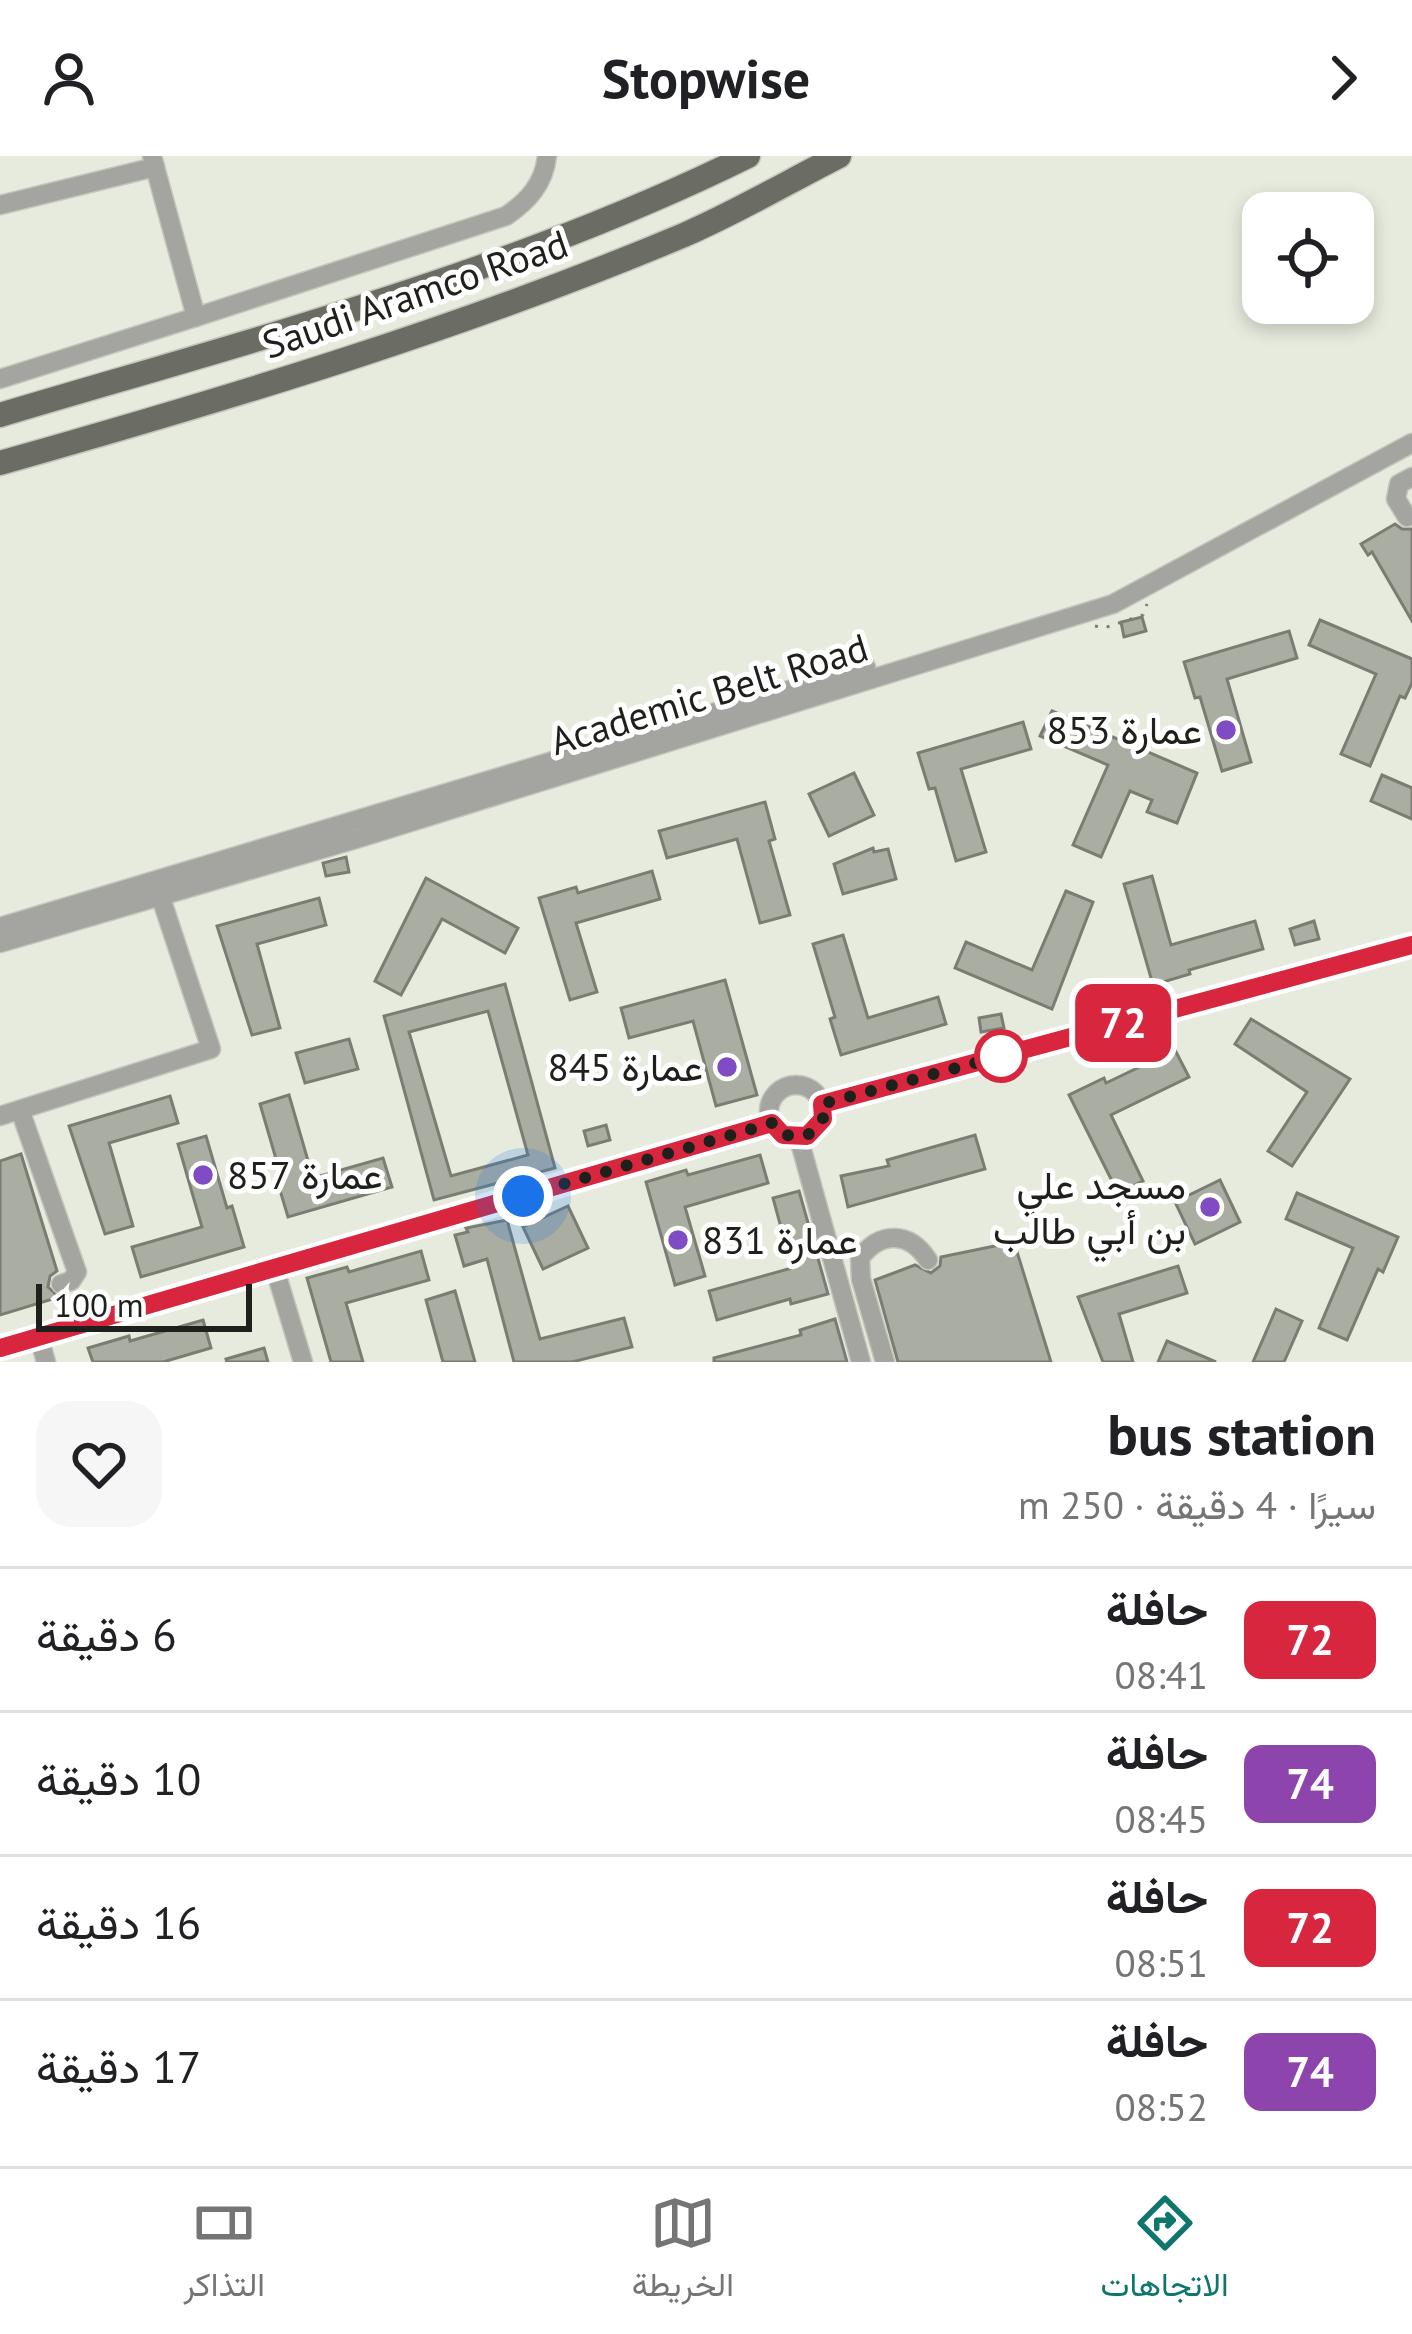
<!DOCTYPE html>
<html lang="ar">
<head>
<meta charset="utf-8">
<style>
  :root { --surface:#fff; --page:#f6f6f6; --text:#202124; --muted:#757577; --line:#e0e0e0; --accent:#0f766e }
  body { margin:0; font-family:"PT Sans",Vazirmatn,sans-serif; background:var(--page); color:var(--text); direction:rtl; height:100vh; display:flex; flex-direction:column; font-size:45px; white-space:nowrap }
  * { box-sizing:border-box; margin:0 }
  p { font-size:39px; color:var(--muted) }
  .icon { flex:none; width:66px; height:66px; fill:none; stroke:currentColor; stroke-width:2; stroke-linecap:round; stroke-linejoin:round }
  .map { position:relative; height:1206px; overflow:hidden; direction:ltr }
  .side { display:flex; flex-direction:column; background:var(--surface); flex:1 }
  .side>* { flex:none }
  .badge { padding:0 24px; border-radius:18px; font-size:42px; line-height:78px }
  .fabs { position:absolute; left:1242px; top:36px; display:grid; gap:24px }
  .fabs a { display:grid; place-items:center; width:132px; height:132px; border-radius:24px; background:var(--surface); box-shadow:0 6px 18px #0003; font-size:60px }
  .scale { position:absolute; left:36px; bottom:30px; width:216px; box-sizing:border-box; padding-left:12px; border:6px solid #1e201b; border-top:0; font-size:33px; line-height:42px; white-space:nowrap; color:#1e201b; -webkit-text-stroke:9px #fff; paint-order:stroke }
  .you { position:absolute; width:60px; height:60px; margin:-30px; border:9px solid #fff; border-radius:50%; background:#1a73e8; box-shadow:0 0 0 18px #1a73e833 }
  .map>.badge { position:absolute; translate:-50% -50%; box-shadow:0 0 0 6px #fff }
  .round { display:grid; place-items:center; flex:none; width:126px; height:126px; border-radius:36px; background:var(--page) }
  .summary { display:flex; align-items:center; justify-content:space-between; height:204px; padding:0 36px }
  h1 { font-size:57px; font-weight:700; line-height:90px }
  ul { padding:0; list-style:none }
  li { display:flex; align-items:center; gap:36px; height:144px; padding:0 36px; border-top:3px solid var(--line) }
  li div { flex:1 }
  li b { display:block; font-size:45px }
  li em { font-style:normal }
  li .badge { min-width:132px; font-weight:700; text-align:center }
  header { display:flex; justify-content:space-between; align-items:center; height:156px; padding:0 36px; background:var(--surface); font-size:54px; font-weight:700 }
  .tabs { display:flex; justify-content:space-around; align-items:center; height:168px; border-top:3px solid var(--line); background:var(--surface); font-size:33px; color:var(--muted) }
  .tabs a { display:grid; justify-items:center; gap:6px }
  .tabs .active { color:var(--accent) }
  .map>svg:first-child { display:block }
</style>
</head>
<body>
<header><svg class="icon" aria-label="forward" viewBox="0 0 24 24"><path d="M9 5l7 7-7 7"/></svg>Stopwise<svg class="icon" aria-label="person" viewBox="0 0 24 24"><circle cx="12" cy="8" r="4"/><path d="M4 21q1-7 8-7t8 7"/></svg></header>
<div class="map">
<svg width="1412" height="1206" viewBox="0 0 1412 1206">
  <rect width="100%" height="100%" fill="#e7ebde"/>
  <g fill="#aaada1" stroke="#7a7d72" stroke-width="3" fill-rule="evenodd">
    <polygon points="1395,368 1402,373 1412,373 1412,465 1372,396 1368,399 1361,388"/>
    <polygon points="1142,461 1146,475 1124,481 1121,466"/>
    <polygon points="1320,464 1412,503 1412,527 1405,542 1400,540 1370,610 1341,598 1376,518 1309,489"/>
    <polygon points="1289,475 1297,502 1227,523 1251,606 1222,615 1200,541 1195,542 1184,506"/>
    <polygon points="1052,555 1197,617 1177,667 1147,656 1152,644 1130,635 1101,701 1073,689 1108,609 1040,580"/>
    <polygon points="1023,566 1031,593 961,613 986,696 956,705 935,632 929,633 918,597"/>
    <polygon points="854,617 874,659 829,680 809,638"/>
    <polygon points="1382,619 1412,632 1412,663 1371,645"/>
    <polygon points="765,646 775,683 769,685 790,759 760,767 737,683 667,702 659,675"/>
    <polygon points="873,692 874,696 888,693 896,723 843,738 834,708"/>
    <polygon points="346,701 349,716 326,720 323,707"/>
    <polygon points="652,715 660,743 576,767 597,836 570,844 539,742 576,731 578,737"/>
    <polygon points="1152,720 1171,789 1255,765 1263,793 1189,814 1190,818 1153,829 1124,728"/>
    <polygon points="426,722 518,772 505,797 442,763 401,839 375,825"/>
    <polygon points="1066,735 1093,746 1052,853 955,812 966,786 1032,814"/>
    <polygon points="319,742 326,769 257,788 280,872 252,879 217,770"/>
    <polygon points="1314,765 1319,783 1295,789 1290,773"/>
    <polygon points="843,779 868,862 938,841 946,868 841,899 830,863 835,861 813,788"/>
    <polygon points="725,824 757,939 716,950 693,865 629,882 621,852"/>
    <path d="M505,828l50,184 -121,32 -50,-184zM488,855l40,144 -77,21 -42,-144z"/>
    <polygon points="1001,858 1004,872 981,876 979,862"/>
    <polygon points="1251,863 1350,923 1292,1010 1268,995 1307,936 1235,888"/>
    <polygon points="349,883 358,913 305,927 296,897"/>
    <polygon points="1175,894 1189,921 1111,959 1143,1025 1118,1037 1069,939 1104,922 1106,927"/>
    <polygon points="289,939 313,1022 383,1002 392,1031 288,1061 276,1021 281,1020 260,948"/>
    <polygon points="170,940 178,967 109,987 133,1070 105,1078 69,970"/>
    <polygon points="606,969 610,984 588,990 584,975"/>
    <polygon points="975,979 985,1013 848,1051 841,1020 889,1010 887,1004"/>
    <polygon points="206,980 227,1052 232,1050 244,1091 141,1121 132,1091 202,1071 178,988"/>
    <polygon points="21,998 57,1115 50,1120 48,1131 59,1141 0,1159 0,1005"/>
    <polygon points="760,999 768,1027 685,1051 705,1120 675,1129 646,1026 686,1014 688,1019"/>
    <polygon points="1220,1024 1240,1066 1195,1088 1175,1046"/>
    <polygon points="799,1035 828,1138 791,1148 790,1143 717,1164 709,1135 792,1112 773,1042"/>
    <polygon points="1297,1037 1398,1081 1383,1116 1378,1113 1347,1184 1319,1172 1353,1092 1286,1063"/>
    <polygon points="568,1050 588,1092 543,1113 523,1071"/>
    <polygon points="507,1064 540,1183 624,1162 632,1191 572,1206 514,1206 487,1103 464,1110 455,1079 468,1076 466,1072"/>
    <polygon points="1014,1086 1051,1206 898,1206 875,1124 915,1109 931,1117 940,1110 941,1101"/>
    <polygon points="421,1095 429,1124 346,1147 363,1206 331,1206 307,1122 347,1111 349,1116"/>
    <polygon points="1178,1110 1187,1137 1119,1158 1133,1206 1103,1206 1078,1141"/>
    <polygon points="455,1135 475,1206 443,1206 426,1144"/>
    <polygon points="1276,1153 1302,1165 1284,1206 1253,1206"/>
    <polygon points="835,1163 847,1206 714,1206 714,1202 801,1179 800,1174"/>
    <polygon points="203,1164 211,1192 163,1206 93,1206 88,1192 129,1180 130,1185"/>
    <polygon points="1167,1185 1216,1206 1158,1206"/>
    <polygon points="264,1192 268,1206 227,1206 226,1203"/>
  </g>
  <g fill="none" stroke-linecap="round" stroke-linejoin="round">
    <defs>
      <g id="minor">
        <path d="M152,0l44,161 310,-101c22,-15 38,-32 41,-60"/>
        <polyline points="0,49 155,11"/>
        <polyline points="0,223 196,161"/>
        <polyline points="1407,361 1396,343 1399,328 1412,321"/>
        <polyline points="0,771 866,511"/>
        <polyline points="0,787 356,683 1113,448 1412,287"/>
        <circle cx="796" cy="956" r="27"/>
        <polyline points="822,948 1412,789"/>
        <polyline points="20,954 77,1116 71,1125 61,1128"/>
        <polyline points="0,960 211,893 161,742"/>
        <polyline points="799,983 861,1206"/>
        <polyline points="274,1110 303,1206"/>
        <polyline points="39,1181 46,1206"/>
        <polyline points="0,1192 772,967"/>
        <path d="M885,1206l-24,-83 -1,-21c21,-28 50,-26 68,2"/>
      </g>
      <g id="major">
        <path d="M0,259c252,-75 511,-142 748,-259"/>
        <path d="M0,307c230,-65 463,-135 684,-228 53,-23 104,-53 155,-79"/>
      </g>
    </defs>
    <use href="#minor" stroke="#c3c6bb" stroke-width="21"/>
    <use href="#major" stroke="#c3c6bb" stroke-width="27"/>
    <polyline stroke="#797c74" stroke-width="3" stroke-dasharray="3 9" stroke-linecap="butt" points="1095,470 1104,472 1143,459 1147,448"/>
    <use href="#minor" stroke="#a4a5a0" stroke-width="18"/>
    <use href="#major" stroke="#6b6d64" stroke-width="24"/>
  </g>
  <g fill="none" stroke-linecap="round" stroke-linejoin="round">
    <defs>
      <polyline id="line" points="0,1192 772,967 783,979 807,980 823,963 822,948 1412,789"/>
    </defs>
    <use href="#line" stroke="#fff" stroke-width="27"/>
    <use href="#line" stroke="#d7263d" stroke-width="18"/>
    <polyline stroke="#1e201b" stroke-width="12" stroke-dasharray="0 21.6" points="523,1040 772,967 783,979 807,980 823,963 822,948 1001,900"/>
  </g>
  <g fill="#804cc3" stroke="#fff" stroke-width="4.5">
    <circle cx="1226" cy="574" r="12"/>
    <circle cx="727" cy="911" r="12"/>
    <circle cx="203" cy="1019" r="12"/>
    <circle cx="1210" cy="1051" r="12"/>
    <circle cx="678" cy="1084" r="12"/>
  </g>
  <circle fill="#fff" stroke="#d7263d" stroke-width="6" cx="1001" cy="900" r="24"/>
  <g text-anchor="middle" stroke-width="10" stroke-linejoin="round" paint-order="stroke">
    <g font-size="39" fill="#1e201b" stroke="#fff">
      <text transform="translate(415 138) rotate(-19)" y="14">Saudi Aramco Road</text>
      <text transform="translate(709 538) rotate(-17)" y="14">Academic Belt Road</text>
    </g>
    <g font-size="39" fill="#1e201b" stroke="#fff" text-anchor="end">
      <text x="1202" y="588">عمارة 853</text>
      <text x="703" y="925">عمارة 845</text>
      <text x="227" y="1033" text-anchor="start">عمارة 857</text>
      <text x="1186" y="1043">مسجد علي<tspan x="1186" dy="45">بن أبي طالب</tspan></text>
      <text x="702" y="1098" text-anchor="start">عمارة 831</text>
    </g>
  </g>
</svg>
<div class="fabs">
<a><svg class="icon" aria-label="locate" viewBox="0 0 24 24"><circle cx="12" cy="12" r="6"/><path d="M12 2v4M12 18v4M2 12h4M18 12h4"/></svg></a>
</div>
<div class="scale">100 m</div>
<div class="you" style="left:523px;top:1040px"></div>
<b class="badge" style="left:1123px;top:867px;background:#d7263d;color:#fff">72</b>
</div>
<section class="side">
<div class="summary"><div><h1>bus station</h1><p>سيرًا · 4 دقيقة · 250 m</p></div><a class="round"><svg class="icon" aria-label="heart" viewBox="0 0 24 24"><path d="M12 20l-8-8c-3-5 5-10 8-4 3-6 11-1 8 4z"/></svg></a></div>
<ul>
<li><span class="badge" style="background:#d7263d;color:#fff">72</span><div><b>حافلة</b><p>08:41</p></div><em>6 دقيقة</em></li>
<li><span class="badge" style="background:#8e44ad;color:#fff">74</span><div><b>حافلة</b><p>08:45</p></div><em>10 دقيقة</em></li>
<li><span class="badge" style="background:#d7263d;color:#fff">72</span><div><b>حافلة</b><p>08:51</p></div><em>16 دقيقة</em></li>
<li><span class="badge" style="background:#8e44ad;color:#fff">74</span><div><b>حافلة</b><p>08:52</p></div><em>17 دقيقة</em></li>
</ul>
</section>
<nav class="tabs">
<a class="active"><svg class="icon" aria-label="directions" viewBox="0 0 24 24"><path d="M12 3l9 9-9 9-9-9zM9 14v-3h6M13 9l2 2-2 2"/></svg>الاتجاهات</a>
<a><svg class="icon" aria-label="map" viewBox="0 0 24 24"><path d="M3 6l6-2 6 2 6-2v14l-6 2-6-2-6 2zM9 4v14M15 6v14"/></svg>الخريطة</a>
<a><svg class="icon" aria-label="tickets" viewBox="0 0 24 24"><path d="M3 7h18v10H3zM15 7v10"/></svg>التذاكر</a>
</nav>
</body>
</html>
